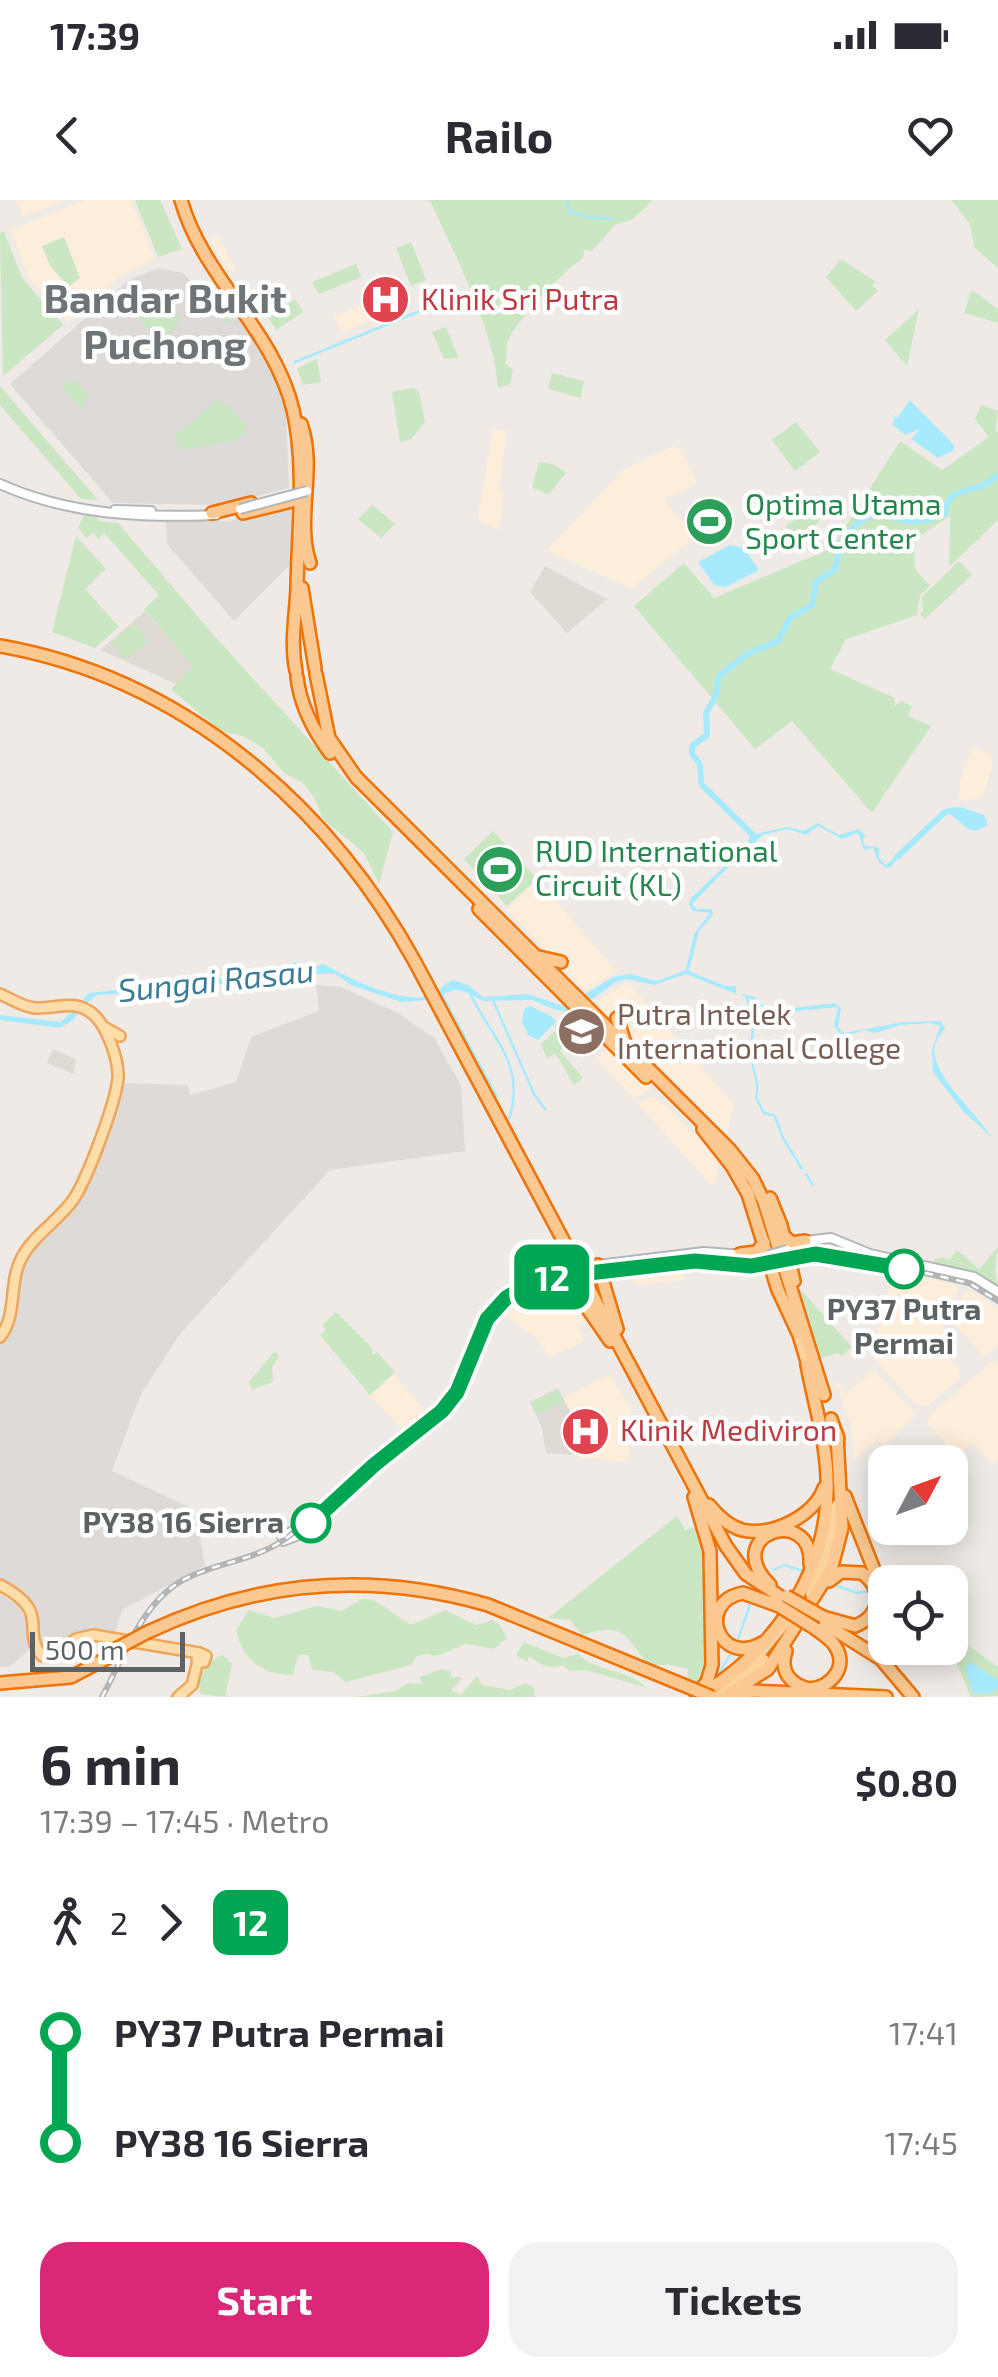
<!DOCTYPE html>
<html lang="en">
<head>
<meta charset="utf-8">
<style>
  :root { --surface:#fff; --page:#f2f2f3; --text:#2b2b33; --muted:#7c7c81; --accent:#db2777 }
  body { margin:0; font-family:"Exo 2",sans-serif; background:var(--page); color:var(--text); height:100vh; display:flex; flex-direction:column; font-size:38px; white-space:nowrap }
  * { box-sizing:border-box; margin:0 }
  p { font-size:32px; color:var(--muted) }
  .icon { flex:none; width:55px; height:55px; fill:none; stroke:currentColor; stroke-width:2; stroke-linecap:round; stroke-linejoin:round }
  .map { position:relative; height:1497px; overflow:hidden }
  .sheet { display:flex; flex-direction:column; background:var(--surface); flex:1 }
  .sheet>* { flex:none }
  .badge { padding:0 20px; border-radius:15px; font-size:35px; line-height:65px }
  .needle { width:65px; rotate:49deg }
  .buttons { position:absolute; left:868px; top:1245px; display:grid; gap:20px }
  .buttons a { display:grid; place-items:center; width:100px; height:100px; border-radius:20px; background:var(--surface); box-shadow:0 5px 25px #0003; font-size:50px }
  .scale { position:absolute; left:30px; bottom:25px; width:155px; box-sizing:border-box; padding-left:10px; border:5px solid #5d6265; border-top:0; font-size:28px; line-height:35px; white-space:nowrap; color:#5d6265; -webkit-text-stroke:8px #fff; paint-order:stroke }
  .map>.badge { position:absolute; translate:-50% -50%; box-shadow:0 0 0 5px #fff }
  .legs { display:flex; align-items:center; gap:15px; height:110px; padding:0 40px; font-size:32px }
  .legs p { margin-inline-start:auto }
  .headline { display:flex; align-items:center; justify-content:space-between; height:170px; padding:0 40px }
  h1 { font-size:55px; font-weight:700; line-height:75px }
  .button { display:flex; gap:20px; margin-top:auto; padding:20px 40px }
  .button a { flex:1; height:115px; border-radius:30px; background:var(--accent); color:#fff; font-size:40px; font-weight:700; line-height:115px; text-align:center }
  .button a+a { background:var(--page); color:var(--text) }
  ul { padding:0 40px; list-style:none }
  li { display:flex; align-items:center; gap:35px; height:110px; font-size:38px }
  li i { display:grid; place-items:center; width:15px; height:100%; margin:0 12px; background:currentColor }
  li i::after { content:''; width:25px; height:25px; margin:-12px; border:8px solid; border-radius:50%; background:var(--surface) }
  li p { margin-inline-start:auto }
  li:first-child i { background:linear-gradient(#0000 50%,currentColor 0) }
  li:last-child i { background:linear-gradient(currentColor 50%,#0000 0) }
  .status { display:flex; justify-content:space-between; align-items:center; height:70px; padding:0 50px; background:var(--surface); direction:ltr }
  .status svg { height:28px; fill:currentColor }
  header { display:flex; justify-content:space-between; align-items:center; height:130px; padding:0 40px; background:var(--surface); font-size:45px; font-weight:700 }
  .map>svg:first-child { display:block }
</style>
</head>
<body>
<div class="status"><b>17:39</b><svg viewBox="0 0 49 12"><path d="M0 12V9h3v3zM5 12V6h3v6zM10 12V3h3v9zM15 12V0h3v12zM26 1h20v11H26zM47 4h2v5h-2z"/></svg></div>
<header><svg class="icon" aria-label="back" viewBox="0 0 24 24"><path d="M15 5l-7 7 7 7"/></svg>Railo<svg class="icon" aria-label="heart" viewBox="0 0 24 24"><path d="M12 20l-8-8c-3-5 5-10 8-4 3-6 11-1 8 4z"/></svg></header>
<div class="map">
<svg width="998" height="1497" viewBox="0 0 998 1497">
  <rect width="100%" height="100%" fill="#efeae5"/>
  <g fill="#fdeedb">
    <polygon points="16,0 65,0 23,17"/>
    <polygon points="85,0 131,0 155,60 123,74 68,122 28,77 11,30"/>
    <polygon points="219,36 237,71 231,74 208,40"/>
    <polygon points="387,95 394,111 343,132 333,117"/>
    <polygon points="493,228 507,231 499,289 504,291 499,330 481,322 478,317"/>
    <polygon points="673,246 680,248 697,284 664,300 695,337 631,389 547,350 624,269"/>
    <polygon points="972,547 991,555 993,560 984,596 964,602 959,598 960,582"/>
    <polygon points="537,680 616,771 586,791 506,710"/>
    <polygon points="628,782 734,905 727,936 596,802"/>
    <polygon points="610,846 651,889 634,899 597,858"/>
    <polygon points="650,897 661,900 718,960 716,982 712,986 638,904"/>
    <polygon points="682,1066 685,1080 635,1085 629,1071"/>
    <polygon points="897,1072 956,1085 958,1090 938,1140 939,1148 960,1171 959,1179 928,1206 915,1204 871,1155 893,1075"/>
    <polygon points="561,1079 567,1084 585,1124 578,1128 585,1141 551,1157 535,1137 502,1114 509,1099 531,1085"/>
    <polygon points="965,1091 975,1092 998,1109 998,1146 984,1157 952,1121"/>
    <polygon points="994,1160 998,1165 998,1260 992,1265 972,1243 957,1256 927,1223 930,1215"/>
    <polygon points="874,1170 916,1215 884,1246 877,1240 854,1262 851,1224 836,1184 839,1182 846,1194"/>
    <polygon points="394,1174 429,1215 406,1234 370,1195"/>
    <polygon points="609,1174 631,1208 629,1262 577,1257 577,1224 563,1198"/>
  </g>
  <g fill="#dddad7">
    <polygon points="160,68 183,73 228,123 240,116 264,156 277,185 286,215 289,288 221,305 113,303 10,184 130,79"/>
    <polygon points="291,305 291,364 234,421 167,344 166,319 229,321"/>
    <polygon points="316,785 341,787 398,813 434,838 461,885 465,951 330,970 179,1135 140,1196 112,1271 191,1308 197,1319 205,1366 122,1410 114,1437 95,1434 47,1454 41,1450 38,1423 26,1397 0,1382 0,1141 20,1067 29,1051 66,1012 120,883 188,885 190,895 236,882 251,837 319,811"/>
    <polygon points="0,1394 17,1405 27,1420 30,1449 9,1467 0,1467"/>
  </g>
  <g fill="#dfdad3">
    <polygon points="545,366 607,399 567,433 530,392"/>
    <polygon points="145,411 194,466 176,484 100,450"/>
    <polygon points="575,815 601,842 591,853 563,821"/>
    <polygon points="53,849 76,859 74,874 47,863"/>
    <polygon points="558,1188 577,1224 577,1249 572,1248 572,1255 546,1253 542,1228 530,1202"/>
  </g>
  <g fill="#cae6c2">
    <polygon points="135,0 160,0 182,49 158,57"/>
    <path d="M422,0h231l-20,19 -18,6 -23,26 -8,-1 -1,8c-19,12 -65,61 -75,82 -3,8 0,14 -3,23l8,7 -3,14 -12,5c-2,-55 -44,-137 -68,-188z"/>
    <polygon points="951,0 998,0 998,68 974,47 970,24"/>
    <polygon points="4,32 22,78 63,125 3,176 0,33"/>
    <polygon points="64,37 80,78 69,87 50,66 42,46"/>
    <polygon points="411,42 426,80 411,86 396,48"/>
    <polygon points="841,59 876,82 872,85 878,91 856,111 826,77"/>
    <polygon points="356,64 361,77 319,94 312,82"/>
    <polygon points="211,84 234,119 228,124 203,95 206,92 202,87"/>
    <polygon points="972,90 998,109 998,123 964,113"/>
    <polygon points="295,99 303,112 276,130 268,117"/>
    <polygon points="163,101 181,117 176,122 179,125 158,141 139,119 144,108"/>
    <polygon points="919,109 907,166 885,140"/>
    <polygon points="446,127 458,156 458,158 444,159 432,132"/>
    <polygon points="317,159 321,182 303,185 297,168"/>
    <polygon points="552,173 584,181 581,198 548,189"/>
    <polygon points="75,179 89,195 82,208 62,188 67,181 70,184"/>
    <polygon points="0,186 98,300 81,299 0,205"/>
    <polygon points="414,188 419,192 425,222 411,239 400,242 392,192"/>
    <polygon points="219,198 223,200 220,203 223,206 227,204 244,224 246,233 239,235 240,239 180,250 174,237"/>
    <polygon points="981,205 998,211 995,232 998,231 998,320 949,367 950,316 914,340 915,369 930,386 920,395 917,415 846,439 830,469 895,498 895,506 901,501 912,506 908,516 931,526 872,613 792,521 755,549 634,406 684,363 714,398 832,348 900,241 942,270 989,237 975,219"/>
    <polygon points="796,222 820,252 795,271 772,240"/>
    <polygon points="539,262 553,264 566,273 548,295 532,287"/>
    <polygon points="372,305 395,324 381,338 358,319"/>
    <polygon points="814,305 822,316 813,330 795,338 786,326"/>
    <polygon points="85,313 94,315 100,321 118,323 218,440 393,632 379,684 364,653 323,619 314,597 303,583 284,573 263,548 243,536 220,531 171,489 193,466 144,409 159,395 104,333 98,339 93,333 86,338 78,328"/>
    <polygon points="76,336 106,369 85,389 119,427 95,448 52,432"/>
    <polygon points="959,361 972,375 925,419 920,414 923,411 922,397"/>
    <polygon points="134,424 148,441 125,460 111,443"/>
    <polygon points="493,631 537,679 507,706 464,659"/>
    <polygon points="555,831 566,845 560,851 583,878 574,885 556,854 547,858 541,844"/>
    <polygon points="998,1047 995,1070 998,1087 972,1074 934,1065 934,1060 941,1057 968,1066 950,1059 957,1050 979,1069"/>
    <polygon points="799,1088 852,1147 841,1156 838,1153 819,1159 807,1125"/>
    <polygon points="336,1112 372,1148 373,1155 377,1152 395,1172 370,1195 320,1135 326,1130 322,1125"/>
    <polygon points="275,1151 279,1156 272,1167 273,1182 252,1190 249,1182"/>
    <polygon points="557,1189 564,1201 537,1215 531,1203"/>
    <polygon points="871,1272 885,1288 885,1298 873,1308 868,1290"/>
    <path d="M677,1316l8,14 14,-4 4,15 5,125 -10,20 -11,-4 1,-13 -18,-4h-21c-27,-32 -24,-43 -67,-30l-12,-15 -22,-2z"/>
    <path d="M362,1399l12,1 37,25 34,-15 31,15 16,-5 8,5 7,13 -13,11 -28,-5 -30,12 -9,-2 -10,2 -6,9 -65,17 -13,-10 -21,-2 -4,-15h-10l-5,20c-32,0 -50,-15 -57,-45l13,-20 26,8 42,-12 24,5z"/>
    <polygon points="950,1420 969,1446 998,1467 998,1496 971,1497 950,1448"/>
    <path d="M524,1442l39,16 15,-4c18,18 50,15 69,34l-61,-18 -17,1 -6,-6c-13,6 -23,-1 -34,-9l-2,6 -11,-7z"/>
    <path d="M223,1455l9,9 -7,33 -25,-3c-5,-17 7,-34 23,-39z"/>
    <polygon points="441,1469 451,1471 451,1477 460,1477 462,1479 451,1490 461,1495 477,1476 482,1485 510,1490 526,1483 534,1488 535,1497 355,1497 396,1491 408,1483 421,1484 420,1477"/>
  </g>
  <g fill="#a7eafd">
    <polygon points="910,200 954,245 954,250 938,258 911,239 920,229 905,235 892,224 895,219 890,214 897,218"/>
    <polygon points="730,345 744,348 759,370 726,387 714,385 698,362"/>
    <path d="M961,607l23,8 4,9c-18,15 -23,1 -38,-10z"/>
    <polygon points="818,623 839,635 859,629 865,635 863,642 866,646 879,647 879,658 886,665 901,650 903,652 891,667 886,668 878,661 873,648 864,650 858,633 842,639 818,626 806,635 787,629 763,635 741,656 739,653 755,634 787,627 804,631"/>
    <path d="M733,658l1,3 -42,43 4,5h16l1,6 -14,16 -10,40 36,15h11v8l-50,-20 -32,11 -27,-6 -13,4 -40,30 -21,-4 -21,-9 -49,1 -19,-10 -10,-1 -27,10 -26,2 -50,-17 -16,-11h-21l-17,-5 -32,11 -57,5 -31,-1 -28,8 -52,3 -14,11 -10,14 -13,8 -60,-8v-5l61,7 28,-29 74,-8 18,-9 22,4 52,-3 23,-5 18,-10 12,6 16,-4c22,13 86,45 111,29 7,-4 9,-10 19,-13l16,6 13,11 45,-3 43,15 11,-13 31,-19 17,-3 27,7 29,-11 8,-36 16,-21 -17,-2 -4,-6 1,-6z"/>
    <path d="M743,794l12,3 14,14 66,-8 6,5 -3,20 6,5 59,-11 38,-1 4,7c-3,5 -7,9 -9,14 -11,29 41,70 55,95l-29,-27 -29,-38 -1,-22 8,-24 -10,-3 -30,2 -25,8 -10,-3 -23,7 -8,-12 4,-18 -70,7 -10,-5 -4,-9 -12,-4z"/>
    <polygon points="530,806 551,816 556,822 538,840 529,836 522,823 524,809"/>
    <polygon points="970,1462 998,1480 998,1488 989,1494 973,1493 965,1467"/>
  </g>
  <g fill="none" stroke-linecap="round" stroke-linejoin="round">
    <g stroke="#a7eafd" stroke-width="2.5">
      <polyline points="567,0 570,12 588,17 612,19"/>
      <polyline points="295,162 452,98"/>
      <path d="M469,791c20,45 60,74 39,130"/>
      <polyline points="441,793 497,897"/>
      <polyline points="492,798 534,894 545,909"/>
      <path d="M747,799c9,19 4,38 5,59 1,16 8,25 4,40l8,15 11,3 8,22 19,31"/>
      <polyline points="806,974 813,985"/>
      <polyline points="774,1370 784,1365 803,1371"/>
      <polyline points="834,1385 857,1393 870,1391"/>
      <polyline points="737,1442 750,1405"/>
      <polyline points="717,1476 732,1452"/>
    </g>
    <g stroke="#a7eafd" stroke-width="6">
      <path d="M701,582l-1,-18 -8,-10v-8l15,-11 -1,-22 10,-18 3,-19 28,-22 31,-13 12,-23 22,-13 4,-23 18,-12c7,-26 15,-46 41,-57 26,6 45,15 70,0 4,-26 19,-19 38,-28 6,-2 10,-7 15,-10"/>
      <polyline points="703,586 753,635 751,644 740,655"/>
      <polyline points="898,656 945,612 957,610"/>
    </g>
    <polyline stroke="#cac8c5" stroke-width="8" stroke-dasharray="8 4" stroke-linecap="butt" points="883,1062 926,1070"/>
    <defs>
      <g id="secondary">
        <path d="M0,284c69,31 141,34 216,31"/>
        <polyline points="115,310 151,311"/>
        <polyline points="805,1041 831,1038 870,1054 974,1077 998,1092"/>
        <polyline points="739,1059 769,1055"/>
        <polyline points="590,1066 704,1052 744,1055"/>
        <polyline points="501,1098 531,1077 563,1067"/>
        <polyline points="282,1337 293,1331 441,1209 458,1185 468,1158"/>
        <polyline points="283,1341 299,1335 369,1274 441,1218 461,1193 491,1116 511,1095 545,1077"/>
      </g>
      <g id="primary">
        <path d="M0,794c11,5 23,13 35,14 22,1 40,-10 59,7 13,12 25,45 24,63 -2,24 -31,102 -45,122 -15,21 -39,35 -51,57 -14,25 -4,58 -22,80"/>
        <polyline points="104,827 120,836"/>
        <path d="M0,1385c53,28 20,44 42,71l9,1 25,-18 17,-4 106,18"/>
        <polygon points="199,1453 206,1456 204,1462 197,1459"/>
        <polyline points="178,1497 192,1485 198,1461"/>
      </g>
      <g id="trunk">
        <polyline points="798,1133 809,1170"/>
        <polyline points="811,1394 829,1347 837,1305"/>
        <polyline points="754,1461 794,1412"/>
        <polyline points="718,1497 764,1460"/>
      </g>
      <g id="motorway">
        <path d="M181,0c22,78 93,130 112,210 13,56 5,120 4,177 -1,29 -7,55 -1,84"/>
        <path d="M301,224c16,44 -6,96 9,139"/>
        <polyline points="212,313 251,303"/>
        <polyline points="243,313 292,301"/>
        <polyline points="302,388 315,468"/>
        <path d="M0,446c182,32 328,158 415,316l311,584 20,28 38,25"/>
        <polyline points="316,474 329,538 356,577 730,950 753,979 764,1002 824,1195"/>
        <path d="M297,477c3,29 16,53 33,76"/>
        <polyline points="479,709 646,877"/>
        <polyline points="539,757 561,762"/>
        <polyline points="617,818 625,843"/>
        <polyline points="703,929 732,966 748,994 778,1090 798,1133"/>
        <polyline points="770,998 781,1025 794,1081"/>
        <polyline points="784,1036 792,1043 805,1041"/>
        <polyline points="740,1054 757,1052 764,1042"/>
        <polyline points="598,1065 617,1129"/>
        <polyline points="542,1078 558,1076 568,1080 610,1141"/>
        <polyline points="831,1219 838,1239"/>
        <polyline points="845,1296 880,1385 885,1435"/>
        <polyline points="694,1297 710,1351 712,1465 707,1482 699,1491"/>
        <path d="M709,1305c9,11 19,21 33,25 30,7 72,-14 82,-42"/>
        <path d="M770,1385c-51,-51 43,-81 40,-21"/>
        <path d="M823,1417l32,9c26,-10 29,-37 7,-53l-21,-1 -12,9"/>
        <polyline points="825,1424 881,1459 913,1497"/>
        <path d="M148,1432c110,-52 222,-61 340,-27l205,84"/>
        <path d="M762,1443c-43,25 -67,-41 -19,-50l36,13"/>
        <path d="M786,1451c-7,21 5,34 24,38 21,-2 39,-22 25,-43 -4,-7 -13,-12 -19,-17"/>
        <polyline points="0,1483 71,1477 113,1455"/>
        <polyline points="736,1494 752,1491 886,1497"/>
        <path d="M697,1497c77,-45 134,-126 130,-219 -1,-38 -13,-75 -20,-113"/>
        <polyline points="724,1497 768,1469 831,1370 842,1328 837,1235"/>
      </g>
    </defs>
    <use href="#secondary" stroke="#b1b6b9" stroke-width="12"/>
    <use href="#primary" stroke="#eea65e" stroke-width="14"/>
    <use href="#trunk" stroke="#ee7206" stroke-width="15"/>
    <use href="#motorway" stroke="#ee7206" stroke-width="16"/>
    <use href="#secondary" stroke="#fff" stroke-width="8"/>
    <use href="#primary" stroke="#fddeab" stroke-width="9"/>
    <use href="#trunk" stroke="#fcd39e" stroke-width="10"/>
    <use href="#motorway" stroke="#fac890" stroke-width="11"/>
    <defs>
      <g id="rail">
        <polyline points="925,1073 969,1083 998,1101"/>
        <polyline points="324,1306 441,1210 459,1185 489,1113 511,1092 532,1081 561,1074 699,1059 758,1064 820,1051 884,1061"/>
        <path d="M102,1497c22,-40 41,-98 85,-119 37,-18 75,-18 107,-46"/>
      </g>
    </defs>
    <use href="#rail" stroke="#b3b4b5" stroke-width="6"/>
    <use href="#rail" stroke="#fff" stroke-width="2.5" stroke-dasharray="8" stroke-linecap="butt"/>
    <defs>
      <g id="secondary-bridge">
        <polyline points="240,309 307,291"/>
        <polyline points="769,1055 787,1050"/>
        <polyline points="564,1072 592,1070"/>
      </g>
      <g id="motorway-bridge">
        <polyline points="786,1396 823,1417"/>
        <polyline points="779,1406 816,1429"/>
        <polyline points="110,1452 148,1432"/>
        <polyline points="693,1489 712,1497"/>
      </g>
    </defs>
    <use href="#secondary-bridge" stroke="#b1b6b9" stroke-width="12" stroke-linecap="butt"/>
    <use href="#motorway-bridge" stroke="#ee7206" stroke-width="16" stroke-linecap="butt"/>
    <use href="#secondary-bridge" stroke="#fff" stroke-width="8"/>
    <use href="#motorway-bridge" stroke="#fac890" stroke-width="11"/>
  </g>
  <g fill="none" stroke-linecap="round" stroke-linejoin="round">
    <defs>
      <polyline id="line-1" points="311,1323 374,1265 442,1211 457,1192 487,1119 506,1098 529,1084 562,1076 695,1061 751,1066 815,1054 904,1069"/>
    </defs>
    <use href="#line-1" stroke="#fff" stroke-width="22"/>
    <use href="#line-1" stroke="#00a651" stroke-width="15"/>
  </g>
  <defs>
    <symbol id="hospital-disc" viewBox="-11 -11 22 22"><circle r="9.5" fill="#e0444e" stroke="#fff"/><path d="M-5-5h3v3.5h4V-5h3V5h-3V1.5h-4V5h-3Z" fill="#fff"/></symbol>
    <symbol id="stadium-disc" viewBox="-11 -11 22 22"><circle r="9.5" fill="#2e9e5b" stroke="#fff"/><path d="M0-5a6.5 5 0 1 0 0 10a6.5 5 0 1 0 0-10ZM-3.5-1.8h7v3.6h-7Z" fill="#fff"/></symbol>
    <symbol id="university-disc" viewBox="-11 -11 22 22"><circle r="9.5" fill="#8d6e63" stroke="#fff"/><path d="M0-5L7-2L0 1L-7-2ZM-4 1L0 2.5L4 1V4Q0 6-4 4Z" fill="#fff"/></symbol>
  </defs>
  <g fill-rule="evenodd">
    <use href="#hospital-disc" x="358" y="72" width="55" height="55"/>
    <use href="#stadium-disc" x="682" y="294" width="55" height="55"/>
    <use href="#stadium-disc" x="472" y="642" width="55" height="55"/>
    <use href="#university-disc" x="554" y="804" width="55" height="55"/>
    <use href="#hospital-disc" x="558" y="1204" width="55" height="55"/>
  </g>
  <g fill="#fff" stroke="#00a651" stroke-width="5">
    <circle cx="904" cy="1069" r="18"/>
    <circle cx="311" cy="1323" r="18"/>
  </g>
  <g text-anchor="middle" stroke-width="9" stroke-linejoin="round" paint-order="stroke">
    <g font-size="30" fill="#be3a42" stroke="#fff" text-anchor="start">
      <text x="421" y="110">Klinik Sri Putra</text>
      <text x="620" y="1241">Klinik Mediviron</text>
    </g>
    <g font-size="30" fill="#27864d" stroke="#fff" text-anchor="start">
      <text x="745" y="315">Optima Utama<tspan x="745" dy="34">Sport Center</tspan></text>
      <text x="535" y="662">RUD International<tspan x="535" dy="34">Circuit (KL)</tspan></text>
    </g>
    <g font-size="30" fill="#785e54" stroke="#fff" text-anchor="start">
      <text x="617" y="825">Putra Intelek<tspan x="617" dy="34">International College</tspan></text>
    </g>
    <g font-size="30" font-weight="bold" fill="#5d6265" stroke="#fff">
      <text x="904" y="1120">PY37 Putra<tspan x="904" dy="34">Permai</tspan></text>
      <text x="284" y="1333" text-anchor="end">PY38 16 Sierra</text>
    </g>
    <g font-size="32" font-style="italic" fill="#3b7b95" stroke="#fff">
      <text transform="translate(216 781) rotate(-6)" y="11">Sungai Rasau</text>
    </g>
    <g font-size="40" font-weight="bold" fill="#6e7477" stroke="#fff">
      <text x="165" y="113">Bandar Bukit<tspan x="165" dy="46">Puchong</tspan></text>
    </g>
  </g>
</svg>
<div class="buttons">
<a><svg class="needle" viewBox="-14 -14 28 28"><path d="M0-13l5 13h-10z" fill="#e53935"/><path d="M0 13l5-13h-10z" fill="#7c7c81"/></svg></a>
<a><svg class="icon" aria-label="locate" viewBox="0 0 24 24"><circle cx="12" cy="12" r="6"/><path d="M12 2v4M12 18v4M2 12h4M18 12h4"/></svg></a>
</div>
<div class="scale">500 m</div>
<b class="badge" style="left:552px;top:1077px;background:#00a651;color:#fff">12</b>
</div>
<section class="sheet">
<div class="headline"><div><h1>6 min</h1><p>17:39 – 17:45 · Metro</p></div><b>$0.80</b></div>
<div class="legs"><svg class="icon" aria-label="walk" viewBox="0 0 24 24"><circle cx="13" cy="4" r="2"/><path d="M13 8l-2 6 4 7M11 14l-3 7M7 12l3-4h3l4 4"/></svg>2<svg class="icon" aria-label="forward" viewBox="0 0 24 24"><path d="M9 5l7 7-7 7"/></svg><b class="badge" style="background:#00a651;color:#fff">12</b></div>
<ul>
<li><i style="color:#00a651"></i><b>PY37 Putra Permai</b><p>17:41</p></li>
<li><i style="color:#00a651"></i><b>PY38 16 Sierra</b><p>17:45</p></li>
</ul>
<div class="button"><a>Start</a><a>Tickets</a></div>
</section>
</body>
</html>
